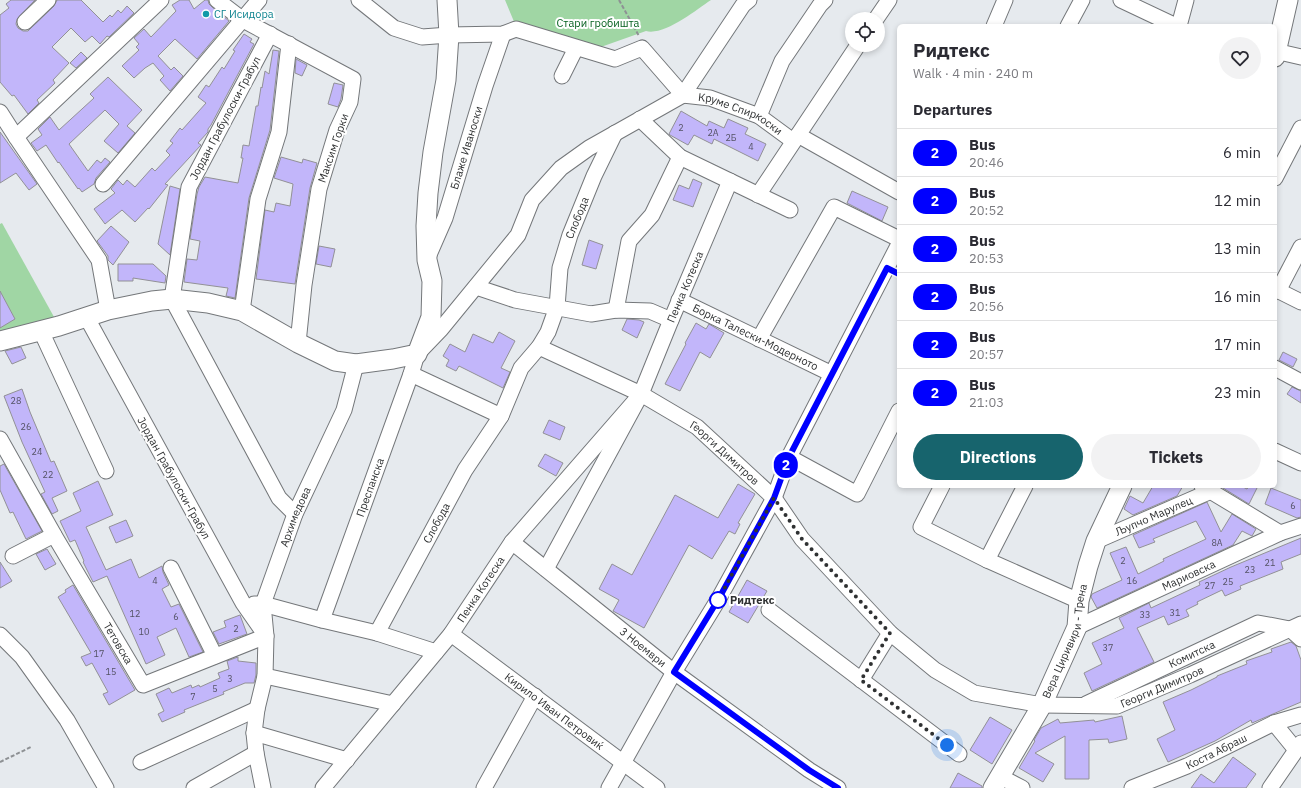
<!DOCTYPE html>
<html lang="en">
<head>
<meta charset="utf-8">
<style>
  :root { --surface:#fff; --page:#f2f2f3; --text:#2b2b33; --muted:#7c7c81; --line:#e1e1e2; --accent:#17646d }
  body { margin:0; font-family:"IBM Plex Sans",sans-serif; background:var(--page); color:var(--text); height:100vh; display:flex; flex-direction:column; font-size:15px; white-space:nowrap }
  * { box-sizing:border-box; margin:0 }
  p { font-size:13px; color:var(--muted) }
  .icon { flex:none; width:22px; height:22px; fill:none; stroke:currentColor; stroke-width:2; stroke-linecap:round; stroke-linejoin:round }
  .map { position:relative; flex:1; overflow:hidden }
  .sheet { position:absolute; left:897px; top:24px; width:380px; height:464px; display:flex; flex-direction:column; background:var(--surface); border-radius:6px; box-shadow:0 2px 6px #0003 }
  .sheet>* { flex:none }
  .badge { padding:0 8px; border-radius:13px; font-size:14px; line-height:26px }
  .buttons { position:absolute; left:845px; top:12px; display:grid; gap:8px }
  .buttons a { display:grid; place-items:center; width:40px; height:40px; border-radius:50%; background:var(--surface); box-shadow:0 2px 6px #0003; font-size:20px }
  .you { position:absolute; width:20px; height:20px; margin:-10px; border:3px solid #fff; border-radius:50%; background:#1a73e8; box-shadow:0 0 0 6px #1a73e833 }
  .map>.badge { position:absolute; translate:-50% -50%; box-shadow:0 0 0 2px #fff }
  h2 { padding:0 16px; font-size:15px; line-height:36px }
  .round { display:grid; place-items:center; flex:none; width:42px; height:42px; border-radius:21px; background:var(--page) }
  .overview { display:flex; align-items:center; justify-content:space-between; height:68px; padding:0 16px }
  h1 { font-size:19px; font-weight:700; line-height:30px }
  .primary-button { display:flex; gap:8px; margin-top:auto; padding:8px 16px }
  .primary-button a { flex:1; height:46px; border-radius:24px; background:var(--accent); color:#fff; font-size:16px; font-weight:700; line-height:46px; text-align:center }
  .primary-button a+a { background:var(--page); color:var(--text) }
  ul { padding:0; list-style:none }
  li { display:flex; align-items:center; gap:12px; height:48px; padding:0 16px; border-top:1px solid var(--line) }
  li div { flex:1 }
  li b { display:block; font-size:15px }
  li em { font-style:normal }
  li .badge { min-width:44px; font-weight:700; text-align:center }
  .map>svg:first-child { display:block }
</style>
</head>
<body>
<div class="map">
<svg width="1301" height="788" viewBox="0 0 1301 788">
  <rect width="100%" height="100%" fill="#e6eaee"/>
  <g fill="#a0d6a4">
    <path d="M505,0h206c-15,10 -47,36 -65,31l-48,17 -83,-24z"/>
    <polygon points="2,223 59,326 0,341 0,224"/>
  </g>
  <g fill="#c2b6fa" stroke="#929196">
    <polygon points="11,0 35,0 17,19 16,24 18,28 23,31 28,31 31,28 54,6 57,0 81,0 103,22 110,15 112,17 118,10 121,13 127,6 134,13 109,37 107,36 100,44 92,36 85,42 71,28 52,47 69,63 53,80 55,83 37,100 39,103 28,114 14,95 12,96 0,82 0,15 9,8 6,4"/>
    <polygon points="180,0 189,0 194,9 205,0 208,0 209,4 212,7 229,21 197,59 175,39 158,56 171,70 174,67 183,76 170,91 160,80 164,76 153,63 145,68 134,78 122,66 139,50 136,47 139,44 134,38 144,29 151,37 176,11 172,5"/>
    <polygon points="244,34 252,39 250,42 254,44 211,125 208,129 208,132 198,143 201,145 165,184 168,185 149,209 148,208 135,222 122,210 105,224 94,209 115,193 111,189 118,180 123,185 127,180 135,187 152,168 155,171 170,155 166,151 173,143 170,141 180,128 182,130 206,103 198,97 206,85 209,87 222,67 224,69 235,51 233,50"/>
    <polygon points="273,50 279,51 270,130 249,198 235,298 226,296 228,288 184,282 187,259 197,260 200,241 190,239 197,194 199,187 205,177 238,183 243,158 241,158 243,145 249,146 256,106 258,106 261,87 262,88 265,71 269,74"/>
    <polygon points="81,52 87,58 76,68 70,63"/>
    <polygon points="296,59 307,65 302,76 295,73"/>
    <polygon points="108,77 142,110 127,126 135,133 118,153 104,141 119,124 105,110 69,144 88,171 97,160 101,163 105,158 110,162 96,178 94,184 82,192 79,188 78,189 59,162 58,163 46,145 37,151 31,143 42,135 38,129 50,117 59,130 94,98 90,94"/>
    <polygon points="334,83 343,85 341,99 338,107 328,104"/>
    <polygon points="681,111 707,126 709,121 724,128 728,119 748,128 745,134 766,144 758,161 714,139 712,144 694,135 688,145 670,135 669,134"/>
    <polygon points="0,132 37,184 29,190 16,173 0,183"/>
    <polygon points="281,157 302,163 303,159 317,163 310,188 295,284 256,279 265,210 274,212 276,203 290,206 293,184 274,178"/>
    <polygon points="693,179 702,183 693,207 673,200 679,185 689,189"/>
    <polygon points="170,186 180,189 170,255 158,244"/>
    <polygon points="852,191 888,207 882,221 847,203"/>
    <polygon points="111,226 129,242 113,265 108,260 108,256 97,241"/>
    <polygon points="589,240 603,245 596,269 582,265"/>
    <polygon points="319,246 335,249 331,267 316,264"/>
    <polygon points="118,264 153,264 166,276 165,283 133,278 133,281 118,281"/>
    <polygon points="0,291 15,319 0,328"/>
    <polygon points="627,319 639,320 644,322 637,338 622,330"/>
    <polygon points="696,323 706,329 709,324 724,333 710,358 700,352 680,391 665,384 686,344 685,343"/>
    <polygon points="499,332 515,341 501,368 510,372 503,388 459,366 456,371 446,366 449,360 443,356 450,344 465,352 473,334 493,343"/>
    <polygon points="21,347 26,358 12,364 5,351"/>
    <polygon points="1283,352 1297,359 1293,367 1279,360"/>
    <polygon points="1292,387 1301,391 1301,403 1287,394"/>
    <polygon points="22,389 30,412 51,462 54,461 67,491 52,498 58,511 52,514 41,494 45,492 22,442 4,396"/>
    <polygon points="549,420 565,427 560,440 543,433"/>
    <polygon points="545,454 563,463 556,476 538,466"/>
    <polygon points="4,464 42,531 26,539 13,512 10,513 0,490 0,466"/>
    <polygon points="98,481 113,515 86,527 106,570 131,559 139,578 162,566 163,572 169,585 162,589 171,607 179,604 203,652 189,657 176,628 157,637 165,655 146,664 107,576 93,582 83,562 84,561 75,540 70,542 60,521 81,511 73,493"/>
    <polygon points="738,484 755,494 738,523 740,524 735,534 729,531 712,559 689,545 644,628 613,611 619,600 599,589 612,564 632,575 675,495 718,518"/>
    <polygon points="1153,486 1183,486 1177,496 1133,515 1124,509 1130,496 1143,503"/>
    <polygon points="1224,486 1241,486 1247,489 1249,486 1258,486 1249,504 1223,488"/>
    <polygon points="1271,488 1301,500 1301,517 1297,518 1265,504"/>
    <polygon points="1207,502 1221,532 1232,514 1256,529 1252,536 1242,531 1233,545 1097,608 1091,597 1092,594 1122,580 1110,553 1126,547 1138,574 1164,561 1163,559 1206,539 1196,521 1153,539 1155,542 1139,548 1133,535"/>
    <polygon points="126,520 133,536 116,543 109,527"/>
    <polygon points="1301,538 1301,554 1281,562 1283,569 1240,586 1241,589 1225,596 1222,590 1197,602 1198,604 1186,610 1189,616 1168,625 1164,616 1137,628 1154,662 1092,691 1084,673 1102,664 1092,643 1124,628 1119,618 1149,603 1151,608 1200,585 1199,582 1231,567"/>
    <polygon points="47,549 56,564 45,570 36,554"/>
    <polygon points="0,562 12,581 0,588"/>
    <polygon points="747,580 767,591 748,623 729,612"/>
    <polygon points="73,585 135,690 109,705 103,694 108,692 92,663 86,666 81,657 91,653 58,597 66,592 65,590"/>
    <polygon points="240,615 247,634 219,644 213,632 226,627 224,621"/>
    <polygon points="1291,642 1296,646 1301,660 1301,702 1252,723 1251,720 1215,741 1168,762 1157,739 1175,730 1163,702 1191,690 1217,677 1217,676 1247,664 1246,661 1272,652 1271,649"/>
    <polygon points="238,657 238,661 256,663 256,675 254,683 245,683 223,692 224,694 184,710 185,712 162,722 158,714 164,711 156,694 169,688 172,693 191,685 192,688 199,685 200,687 220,678 218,673 229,669 227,661"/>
    <polygon points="1122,716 1127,739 1109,743 1108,739 1089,740 1089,779 1065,779 1065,736 1035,753 1054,764 1043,782 1019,768 1035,741 1034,740 1041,728 1058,719 1060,723 1094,720 1095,722"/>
    <polygon points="990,717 1012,730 992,764 970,750"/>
    <polygon points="1233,757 1256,774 1246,788 1191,788 1201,774 1214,783"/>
    <polygon points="958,773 982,786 982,788 950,788"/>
  </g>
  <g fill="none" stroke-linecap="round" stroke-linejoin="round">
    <defs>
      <g id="minor">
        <polyline points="217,0 243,20 353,79 350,102 337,130 319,189 304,285 298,343"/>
        <polyline points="359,0 394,28 422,37 449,35 503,34 516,29 615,59 642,48 683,95"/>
        <polyline points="1121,0 1176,26"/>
        <polyline points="876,19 889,0"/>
        <polyline points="25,22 48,0"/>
        <polyline points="994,26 1005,0"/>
        <polyline points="1068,26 1082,0"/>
        <polyline points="1179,26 1186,0"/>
        <polyline points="270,34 189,187 172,299 279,498 295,514"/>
        <polyline points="1275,51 1301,57"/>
        <polyline points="562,76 576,48"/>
        <path id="s1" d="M683,95l27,3 49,18 34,25"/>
        <polyline points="0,112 16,137 99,260 108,310"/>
        <polyline points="759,116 782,61 820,5 825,0"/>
        <polyline points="640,119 680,157 790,210"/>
        <polyline points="798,135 899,192"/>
        <polyline points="16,137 161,0"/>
        <polyline points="1275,178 1301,128"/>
        <polyline points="103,184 259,0"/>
        <polyline points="758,195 858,45"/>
        <path id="s2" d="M428,257l17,-39 40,-132 18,-52"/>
        <polyline points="476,287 515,300 591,314 616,310 650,311 671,320"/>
        <polyline points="1275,289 1301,302"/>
        <polyline points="1278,291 1301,247"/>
        <path id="s3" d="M679,300l153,74"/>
        <polyline points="616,310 629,241 652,215 680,157"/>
        <polyline points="242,311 258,199 279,132 289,44"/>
        <polyline points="41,331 106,471"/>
        <polyline points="759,339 834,207 899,239"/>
        <path id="s4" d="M539,347l102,47 56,33 77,71 28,41 88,94 45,37 39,23 68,12 75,1 73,-31 111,-51"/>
        <polyline points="1275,368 1301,382"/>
        <polyline points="411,374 501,416"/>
        <path id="s5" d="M0,439l54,96 89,150 123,-49 -23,-33 -156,-285"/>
        <polyline points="1275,451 1301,463"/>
        <polyline points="789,457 857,494 899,411"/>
        <polyline points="942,486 921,527 987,560 1079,601"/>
        <polyline points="1202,486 1280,533"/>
        <path id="s6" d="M1096,541l115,-50"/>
        <path id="s7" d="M512,542l162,130 135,98 29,18"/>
        <polyline points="13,556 54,535"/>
        <polyline points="987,560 1025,486"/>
        <polyline points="171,568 215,656"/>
        <path id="s8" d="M546,569l95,-175 30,-74 59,-139"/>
        <polyline points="254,604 263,604 322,620 377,633 436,652"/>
        <polyline points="769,610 959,754"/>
        <path id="s9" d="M322,620l89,-246 6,-20 24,-25 77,-94 14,-35 29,-32 28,-20 94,-53 60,-90 6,-5"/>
        <path id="s10" d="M1077,627l203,-94 21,-7"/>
        <path id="s11" d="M377,633l88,-163 36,-54 20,-48 18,-21 9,-15 9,-25 3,-39 10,-33 24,-59 21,-43"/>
        <path id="s12" d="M451,634l206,154"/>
        <polyline points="0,635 22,657 67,720 106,788"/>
        <polyline points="265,676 393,704"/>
        <polyline points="861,680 890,633"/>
        <path id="s13" d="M1086,704l172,-81 32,6 11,10"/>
        <polyline points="1274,723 1296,750"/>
        <polyline points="254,733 347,760"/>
        <polyline points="141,762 257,709"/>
        <polyline points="999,776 1022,788"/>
        <polyline points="194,788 256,753"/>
        <path id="s14" d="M263,788l-7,-35 -2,-20 3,-24 8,-33 1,-40 -3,-32 32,-90 49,-104 12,-46"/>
        <path id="s15" d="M323,788l128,-154 61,-92 129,-148"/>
        <polyline points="484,788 535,696"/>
        <polyline points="609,788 674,672 718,600 774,498 789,457 899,244"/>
        <path id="s16" d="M1132,788l55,-22 87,-43 27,-8"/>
        <polyline points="1270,788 1301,743"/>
      </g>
      <g id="tertiary">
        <polyline points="1275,57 1288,0"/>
        <polyline points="0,341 59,326 108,310 152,301 172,299 208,303 242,311 298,343 335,361 356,364 393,359 417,354 431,317 432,281 427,260 426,226 428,193 433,152 446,80 449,35 447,0"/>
        <path id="s17" d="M993,788l49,-83 35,-78 2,-26 9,-35 8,-25 26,-55"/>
      </g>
    </defs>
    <use href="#minor" stroke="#74777a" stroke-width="17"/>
    <use href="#tertiary" stroke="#74777a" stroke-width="21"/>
    <g stroke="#8e9194" stroke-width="2" stroke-dasharray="4 2" stroke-linecap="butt">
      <polyline points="619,0 639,36"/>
      <polyline points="0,762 31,747"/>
    </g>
    <use href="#minor" stroke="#fff" stroke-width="15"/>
    <use href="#tertiary" stroke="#fff" stroke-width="19"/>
  </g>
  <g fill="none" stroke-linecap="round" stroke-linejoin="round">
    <defs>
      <polyline id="line" points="838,788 809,770 674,672 718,600 774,498 789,457 887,268 899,274"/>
    </defs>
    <use href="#line" stroke="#fff" stroke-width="9"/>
    <use href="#line" stroke="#00f" stroke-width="6"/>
    <polyline stroke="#2f3132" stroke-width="4" stroke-dasharray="0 7.2" points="718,600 774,498 802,539 890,633 861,680 947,745"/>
  </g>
  <circle fill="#0f9aa8" stroke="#fff" stroke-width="1.5" cx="206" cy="14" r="4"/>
  <circle fill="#fff" stroke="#00f" stroke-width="2" cx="718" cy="600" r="8"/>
  <g text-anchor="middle" stroke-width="4" stroke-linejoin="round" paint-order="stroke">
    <g font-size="9" fill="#545264">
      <text x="681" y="131">2</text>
      <text x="713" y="136">2А</text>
      <text x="731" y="141">2Б</text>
      <text x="751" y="150">4</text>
      <text x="16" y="404">28</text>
      <text x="26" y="430">26</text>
      <text x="37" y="455">24</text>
      <text x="48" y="478">22</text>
      <text x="1293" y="509">6</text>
      <text x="1217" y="546">8А</text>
      <text x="1123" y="564">2</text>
      <text x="1270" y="566">21</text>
      <text x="1250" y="573">23</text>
      <text x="155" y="584">4</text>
      <text x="1132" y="584">16</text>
      <text x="1228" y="585">25</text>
      <text x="1210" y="589">27</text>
      <text x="1175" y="616">31</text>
      <text x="135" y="617">12</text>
      <text x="1145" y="618">33</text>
      <text x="176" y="620">6</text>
      <text x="236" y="632">2</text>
      <text x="144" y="635">10</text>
      <text x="1108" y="651">37</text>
      <text x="99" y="657">17</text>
      <text x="111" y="675">15</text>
      <text x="230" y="682">3</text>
      <text x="215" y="692">5</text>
      <text x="193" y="700">7</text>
    </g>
    <g font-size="11" fill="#0d838f" stroke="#fff" text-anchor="start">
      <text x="214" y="18">СГ Исидора</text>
    </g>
    <g font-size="11" fill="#05601f" stroke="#fff">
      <text x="598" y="27">Стари гробишта</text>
    </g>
    <g font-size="11" fill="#2f3132" stroke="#fff">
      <text dy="4" stroke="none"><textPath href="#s1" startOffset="61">Круме Спиркоски</textPath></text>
      <text transform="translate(225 118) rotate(-62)" y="4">Јордан Грабулоски-Грабул</text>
      <text transform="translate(333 148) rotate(-71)" y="4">Максим Горки</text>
      <text dy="4" stroke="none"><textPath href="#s2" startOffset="116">Блаже Иваноски</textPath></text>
      <text dy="4" stroke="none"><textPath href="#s11" startOffset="466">Слобода</textPath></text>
      <text dy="4" stroke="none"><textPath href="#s8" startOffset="315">Пенка Котеска</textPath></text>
      <text dy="4" stroke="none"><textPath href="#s3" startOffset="85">Борка Талески-Модерното</textPath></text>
      <text dy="4" stroke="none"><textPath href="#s4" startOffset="215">Георги Димитров</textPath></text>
      <text transform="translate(174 478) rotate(61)" y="4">Јордан Грабулоски-Грабул</text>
      <text dy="4" stroke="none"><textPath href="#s9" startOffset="141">Преспанска</textPath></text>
      <text dy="4" stroke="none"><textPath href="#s6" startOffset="63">Љупчо Марулец</textPath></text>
      <text dy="4" stroke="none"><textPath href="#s14" startOffset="279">Архимедова</textPath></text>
      <text dy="4" stroke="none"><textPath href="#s11" startOffset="125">Слобода</textPath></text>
      <text dy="4" stroke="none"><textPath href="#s10" startOffset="123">Мариовска</textPath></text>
      <text dy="4" stroke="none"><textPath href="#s15" startOffset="254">Пенка Котеска</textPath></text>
      <text dy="4" stroke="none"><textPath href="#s17" startOffset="165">Вера Циривири - Трена</textPath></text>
      <text dy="4" stroke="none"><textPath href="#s5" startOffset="236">Тетовска</textPath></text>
      <text dy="4" stroke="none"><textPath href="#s7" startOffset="168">3 Ноември</textPath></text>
      <text dy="4" stroke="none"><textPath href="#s13" startOffset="117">Комитска</textPath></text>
      <text dy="4" stroke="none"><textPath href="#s4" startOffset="757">Георги Димитров</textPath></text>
      <text dy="4" stroke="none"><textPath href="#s12" startOffset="129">Кирило Иван Петровиќ</textPath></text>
      <text dy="4" stroke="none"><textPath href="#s16" startOffset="92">Коста Абраш</textPath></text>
    </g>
    <g font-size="11" font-weight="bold" fill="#2f3132" stroke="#fff" text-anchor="start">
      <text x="730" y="604">Ридтекс</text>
    </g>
  </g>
</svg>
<div class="buttons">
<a><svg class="icon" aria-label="locate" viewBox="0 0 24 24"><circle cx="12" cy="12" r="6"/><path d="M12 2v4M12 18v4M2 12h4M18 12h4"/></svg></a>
</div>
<div class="you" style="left:947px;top:745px"></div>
<b class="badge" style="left:786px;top:465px;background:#00f;color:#fff">2</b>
<section class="sheet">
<div class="overview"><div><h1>Ридтекс</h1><p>Walk · 4 min · 240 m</p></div><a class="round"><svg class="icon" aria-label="heart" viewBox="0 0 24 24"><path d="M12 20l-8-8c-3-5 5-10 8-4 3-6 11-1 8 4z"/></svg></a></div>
<h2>Departures</h2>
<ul>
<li><span class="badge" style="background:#00f;color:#fff">2</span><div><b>Bus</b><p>20:46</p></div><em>6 min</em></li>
<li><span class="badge" style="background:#00f;color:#fff">2</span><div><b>Bus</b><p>20:52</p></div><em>12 min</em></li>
<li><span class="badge" style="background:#00f;color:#fff">2</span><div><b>Bus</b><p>20:53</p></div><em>13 min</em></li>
<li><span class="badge" style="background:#00f;color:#fff">2</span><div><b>Bus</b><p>20:56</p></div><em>16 min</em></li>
<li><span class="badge" style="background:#00f;color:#fff">2</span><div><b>Bus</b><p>20:57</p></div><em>17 min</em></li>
<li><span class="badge" style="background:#00f;color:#fff">2</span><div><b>Bus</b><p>21:03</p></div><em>23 min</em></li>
</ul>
<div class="primary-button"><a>Directions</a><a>Tickets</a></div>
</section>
</div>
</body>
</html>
